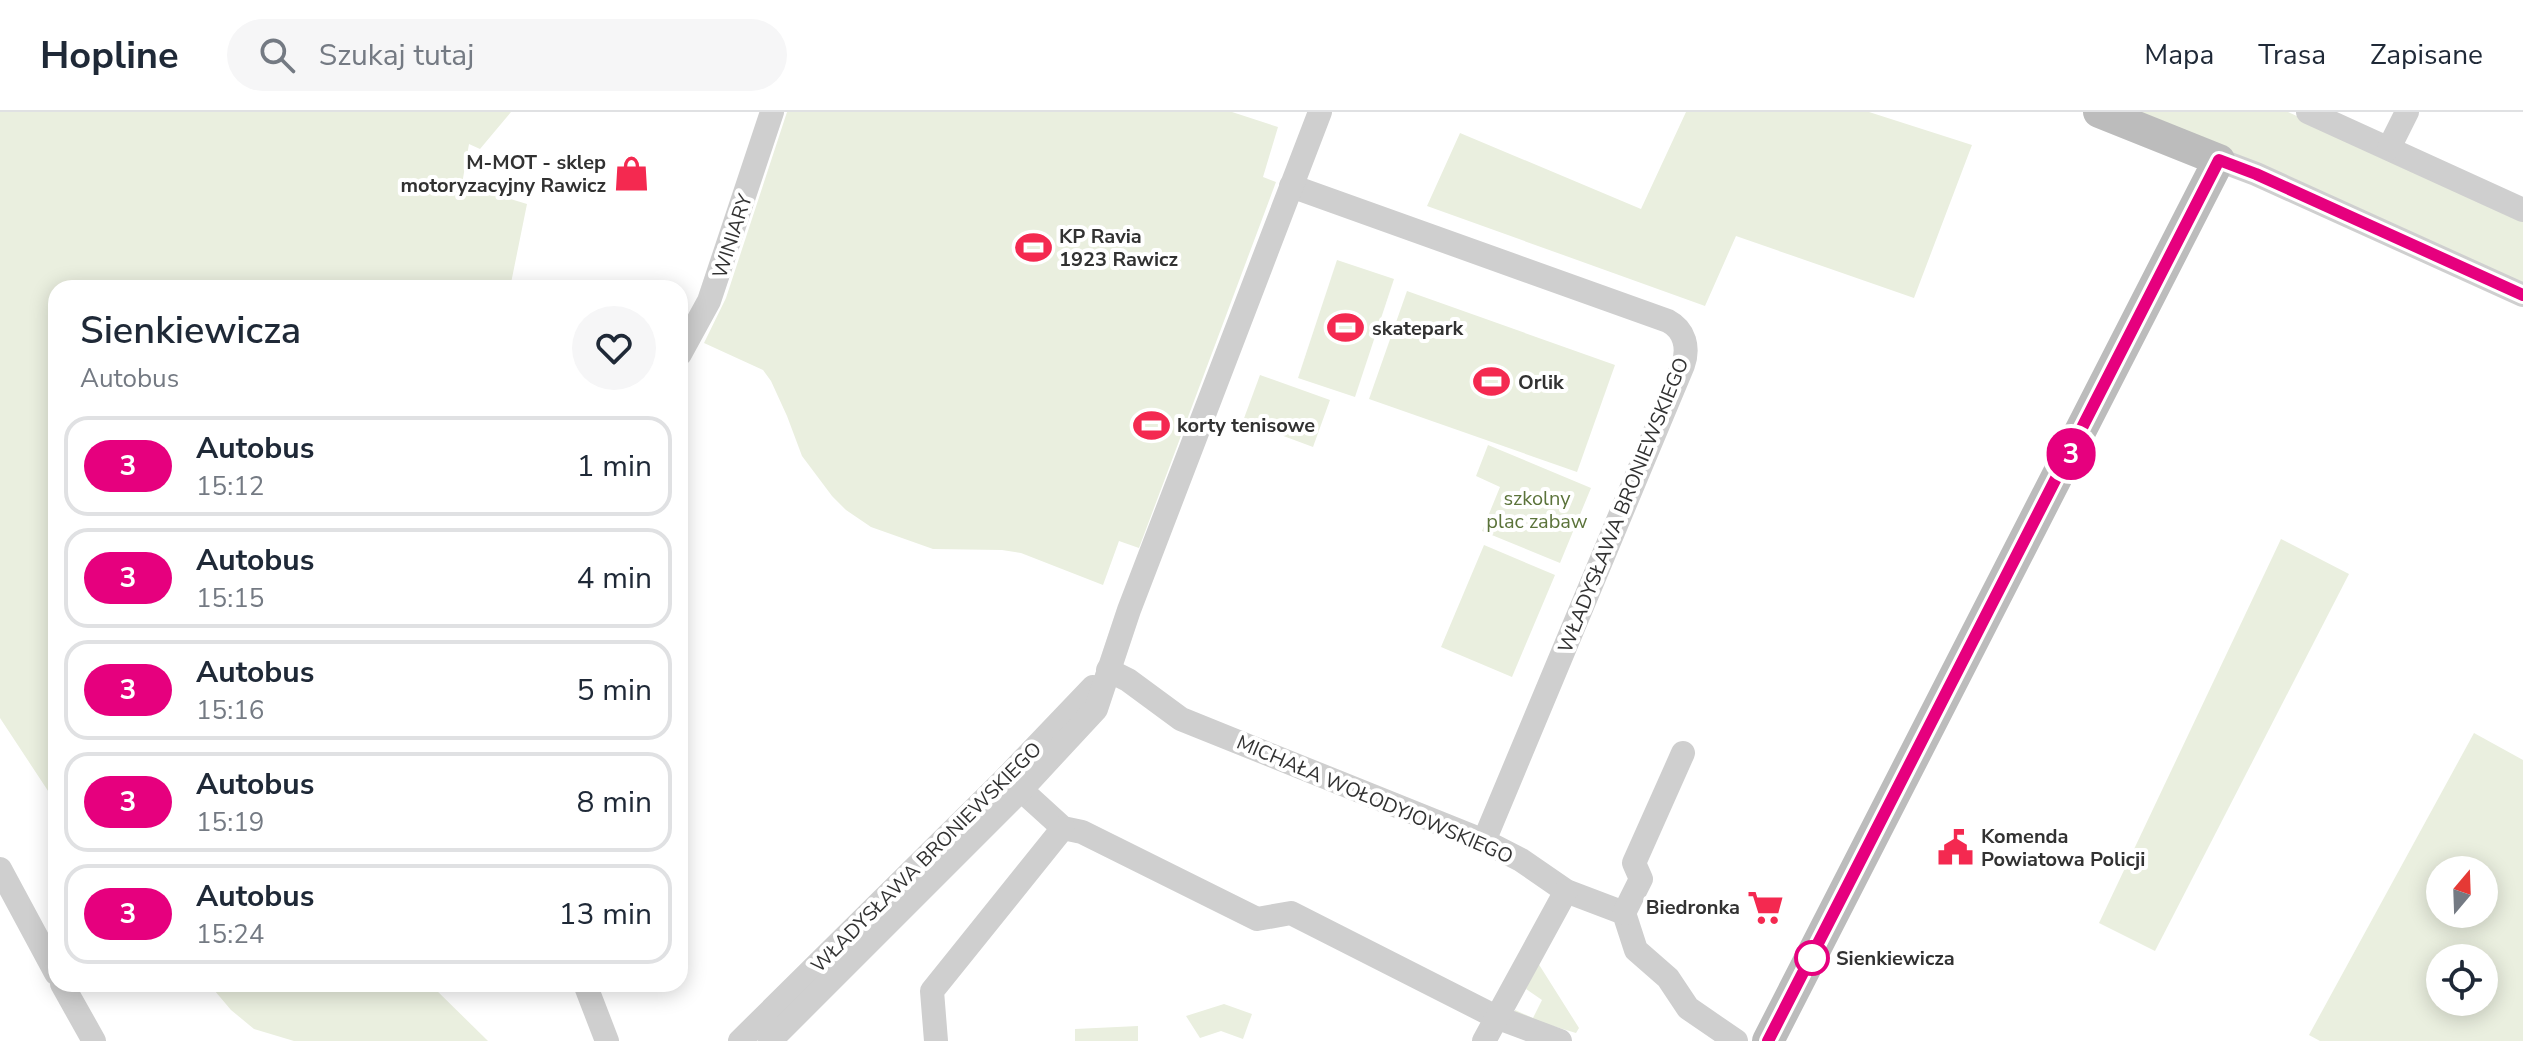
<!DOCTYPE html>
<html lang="pl">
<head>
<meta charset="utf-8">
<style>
  :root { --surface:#fff; --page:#f6f6f7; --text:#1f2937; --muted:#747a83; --line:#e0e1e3 }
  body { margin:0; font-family:"Nunito Sans",sans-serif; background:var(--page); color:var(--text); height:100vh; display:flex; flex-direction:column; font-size:30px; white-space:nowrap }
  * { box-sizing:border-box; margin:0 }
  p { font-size:26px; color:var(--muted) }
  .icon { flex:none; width:44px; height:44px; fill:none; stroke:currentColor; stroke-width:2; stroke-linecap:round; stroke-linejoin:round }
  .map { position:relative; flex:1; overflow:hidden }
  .sheet { position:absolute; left:48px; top:168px; width:640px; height:712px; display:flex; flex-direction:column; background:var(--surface); border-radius:24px; box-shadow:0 4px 20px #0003 }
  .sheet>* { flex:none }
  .badge { padding:0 16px; border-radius:26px; font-size:28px; line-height:52px }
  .needle { width:52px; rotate:19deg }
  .controls { position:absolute; left:2426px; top:744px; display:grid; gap:16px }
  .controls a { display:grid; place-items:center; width:72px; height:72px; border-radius:50%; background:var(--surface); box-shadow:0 4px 20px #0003; font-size:40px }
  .map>.badge { position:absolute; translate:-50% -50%; box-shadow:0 0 0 4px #fff }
  .round { display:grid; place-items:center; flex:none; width:84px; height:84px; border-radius:42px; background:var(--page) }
  .headline { display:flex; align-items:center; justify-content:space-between; height:136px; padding:0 32px }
  h1 { font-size:38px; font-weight:600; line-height:60px }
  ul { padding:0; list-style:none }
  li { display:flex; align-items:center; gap:24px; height:100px; margin:0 16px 12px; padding:0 16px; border:4px solid var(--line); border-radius:24px }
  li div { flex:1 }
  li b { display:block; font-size:30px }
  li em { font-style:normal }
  li .badge { min-width:88px; font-weight:700; text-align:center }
  header { display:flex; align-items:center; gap:48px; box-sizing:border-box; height:112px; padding:0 40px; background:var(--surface); border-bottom:2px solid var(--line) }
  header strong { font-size:38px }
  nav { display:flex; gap:44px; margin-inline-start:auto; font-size:28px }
  .search { width:560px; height:72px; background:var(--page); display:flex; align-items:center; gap:20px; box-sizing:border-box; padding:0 28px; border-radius:44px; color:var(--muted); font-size:30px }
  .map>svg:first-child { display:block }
</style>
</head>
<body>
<header>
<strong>Hopline</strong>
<div class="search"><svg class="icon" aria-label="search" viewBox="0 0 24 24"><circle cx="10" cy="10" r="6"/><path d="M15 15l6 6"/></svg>Szukaj tutaj</div>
<nav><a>Mapa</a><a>Trasa</a><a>Zapisane</a></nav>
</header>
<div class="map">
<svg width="2523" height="929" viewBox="0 0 2523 929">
  <rect width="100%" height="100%" fill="#fff"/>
  <g fill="#eaefdf" fill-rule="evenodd">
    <polygon points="0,0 511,0 480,37 469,32 462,72 527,92 510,176 56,176 56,691 0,606"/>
    <polygon points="787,0 1232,0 1278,15 1263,65 1276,70 1139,436 1119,429 1103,473 1021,441 1002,438 933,437 871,415 846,398 832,384 802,344 787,304 771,269 763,258 704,231 726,186"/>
    <polygon points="1686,0 1869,0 1972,33 1914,186 1736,124 1705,194 1427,94 1460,21 1641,97"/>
    <polygon points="2127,0 2288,0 2523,107 2523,173"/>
    <polygon points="1337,148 1394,167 1355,285 1298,266"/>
    <polygon points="1407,179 1615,253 1577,360 1369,287"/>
    <polygon points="1260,263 1330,288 1313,335 1243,309"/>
    <polygon points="1488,333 1591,376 1560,451 1482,419 1500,375 1476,364"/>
    <polygon points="2281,427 2349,462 2155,839 2099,811"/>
    <polygon points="1484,433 1555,463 1512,565 1441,535"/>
    <path d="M2474,621l49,27v281h-203l-11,-6zM2440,758h44v44h-44zM2440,846h44v44h-44z"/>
    <polygon points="1538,851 1579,916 1576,921 1513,902 1515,898 1533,906 1542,888 1526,877"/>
    <polygon points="209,872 430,872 488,929 294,929 254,917 231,898"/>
    <polygon points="1224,892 1252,902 1243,927 1221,919 1200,926 1186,904"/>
    <polygon points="1138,914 1138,929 1075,929 1075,917"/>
  </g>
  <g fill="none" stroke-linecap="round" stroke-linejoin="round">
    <g stroke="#cfcfcf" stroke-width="24">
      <polyline points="2308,0 2523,98"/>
      <polyline points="2389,36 2407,0"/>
      <polyline points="2219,48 2256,62 2523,183"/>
      <path d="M1291,74l377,135c17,9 21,27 15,44l-199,476"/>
      <polyline points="680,242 709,189 772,0"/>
      <polyline points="1108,558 1128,568 1181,607 1484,729 1521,748 1566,779 1624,801 1636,838 1668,866 1688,896 1736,929"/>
      <polyline points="1007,665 1063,716 1082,720 1257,807 1291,801 1496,905 1560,929"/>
      <polyline points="0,757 56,861"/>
      <polyline points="1624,801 1641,767 1634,751 1683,641"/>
      <polyline points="62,872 94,929"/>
      <polyline points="585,872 607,929"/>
      <polyline points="740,929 1007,665 1093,575"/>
      <polyline points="770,929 1020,679 1096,597 1129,498 1320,0"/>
      <polyline points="936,929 932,879 1063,716"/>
      <polyline points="1484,929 1566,779"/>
    </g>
    <polyline stroke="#bcbcbc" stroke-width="32" points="1768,929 2219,48 2099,0"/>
  </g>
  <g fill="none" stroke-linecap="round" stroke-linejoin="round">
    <defs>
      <polyline id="line" points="1768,929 2219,48 2256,62 2523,183"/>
    </defs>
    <use href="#line" stroke="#fff" stroke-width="18"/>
    <use href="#line" stroke="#e6007e" stroke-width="12"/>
  </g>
  <defs>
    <symbol id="shop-bare" viewBox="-9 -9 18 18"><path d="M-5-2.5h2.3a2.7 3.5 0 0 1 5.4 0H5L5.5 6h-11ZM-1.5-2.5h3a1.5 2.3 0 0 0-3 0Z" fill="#f42950" stroke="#fff" stroke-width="2.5" paint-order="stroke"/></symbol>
    <symbol id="stadium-bare" viewBox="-9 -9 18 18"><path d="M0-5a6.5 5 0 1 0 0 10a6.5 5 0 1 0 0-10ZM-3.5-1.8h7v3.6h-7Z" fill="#f42950" stroke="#fff" stroke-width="2.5" paint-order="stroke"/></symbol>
    <symbol id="civic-bare" viewBox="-9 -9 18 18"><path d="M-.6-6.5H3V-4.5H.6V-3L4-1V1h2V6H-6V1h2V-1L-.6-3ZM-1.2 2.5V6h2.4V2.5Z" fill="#f42950" stroke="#fff" stroke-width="2.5" paint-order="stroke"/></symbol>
    <symbol id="supermarket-bare" viewBox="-9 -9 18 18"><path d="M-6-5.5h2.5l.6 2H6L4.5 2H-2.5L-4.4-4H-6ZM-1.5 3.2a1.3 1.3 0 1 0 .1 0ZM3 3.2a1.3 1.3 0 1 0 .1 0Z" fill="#f42950" stroke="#fff" stroke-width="2.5" paint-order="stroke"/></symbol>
  </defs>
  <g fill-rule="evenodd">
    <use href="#shop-bare" x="606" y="36" width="51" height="51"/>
    <use href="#stadium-bare" x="1008" y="110" width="51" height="51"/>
    <use href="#stadium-bare" x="1320" y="190" width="51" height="51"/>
    <use href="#stadium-bare" x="1466" y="244" width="51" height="51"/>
    <use href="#stadium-bare" x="1126" y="288" width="51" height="51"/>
    <use href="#civic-bare" x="1930" y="710" width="51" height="51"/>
    <use href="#supermarket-bare" x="1740" y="770" width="51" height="51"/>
  </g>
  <circle fill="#fff" stroke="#e6007e" stroke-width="4" cx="1812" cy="846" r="16"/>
  <g text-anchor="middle" stroke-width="8" stroke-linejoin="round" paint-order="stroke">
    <g font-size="20" font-weight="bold" fill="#323232" stroke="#fff" text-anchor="start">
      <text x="606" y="57" text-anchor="end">M-MOT - sklep<tspan x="606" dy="23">motoryzacyjny Rawicz</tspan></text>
      <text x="1059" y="131">KP Ravia<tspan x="1059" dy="23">1923 Rawicz</tspan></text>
      <text x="1372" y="223">skatepark</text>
      <text x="1518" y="277">Orlik</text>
      <text x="1177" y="320">korty tenisowe</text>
      <text x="1981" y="731">Komenda<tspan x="1981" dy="23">Powiatowa Policji</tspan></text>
      <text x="1740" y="802" text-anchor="end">Biedronka</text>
    </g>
    <g font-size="20" fill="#323232" stroke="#fff">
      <text transform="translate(732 124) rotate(-72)" y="7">WINIARY</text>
      <text transform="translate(1623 393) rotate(-68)" y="7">WŁADYSŁAWA BRONIEWSKIEGO</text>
      <text transform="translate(1375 687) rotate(23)" y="7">MICHAŁA WOŁODYJOWSKIEGO</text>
      <text transform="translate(926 745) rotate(-45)" y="7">WŁADYSŁAWA BRONIEWSKIEGO</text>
    </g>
    <g font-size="20" fill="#5b733a" stroke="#fff">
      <text x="1537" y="393">szkolny<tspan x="1537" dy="23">plac zabaw</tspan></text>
    </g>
    <g font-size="20" font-weight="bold" fill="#323232" stroke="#fff" text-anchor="start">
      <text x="1836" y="853">Sienkiewicza</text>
    </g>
  </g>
</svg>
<div class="controls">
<a><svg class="needle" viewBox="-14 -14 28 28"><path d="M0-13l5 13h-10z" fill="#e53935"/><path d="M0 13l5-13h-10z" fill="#747a83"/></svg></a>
<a><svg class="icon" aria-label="locate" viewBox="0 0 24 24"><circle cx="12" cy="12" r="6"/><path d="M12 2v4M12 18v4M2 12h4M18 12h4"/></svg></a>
</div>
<b class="badge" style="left:2071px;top:342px;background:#e6007e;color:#fff">3</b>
<section class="sheet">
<div class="headline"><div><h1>Sienkiewicza</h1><p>Autobus</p></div><a class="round"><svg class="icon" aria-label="heart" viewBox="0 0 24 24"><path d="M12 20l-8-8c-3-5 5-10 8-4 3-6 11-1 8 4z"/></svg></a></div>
<ul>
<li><span class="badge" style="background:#e6007e;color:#fff">3</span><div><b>Autobus</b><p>15:12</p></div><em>1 min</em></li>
<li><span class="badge" style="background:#e6007e;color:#fff">3</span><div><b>Autobus</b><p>15:15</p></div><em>4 min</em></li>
<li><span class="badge" style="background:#e6007e;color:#fff">3</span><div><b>Autobus</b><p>15:16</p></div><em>5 min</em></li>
<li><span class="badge" style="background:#e6007e;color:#fff">3</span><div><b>Autobus</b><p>15:19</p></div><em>8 min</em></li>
<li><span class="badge" style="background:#e6007e;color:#fff">3</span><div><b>Autobus</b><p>15:24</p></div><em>13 min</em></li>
</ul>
</section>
</div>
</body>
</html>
